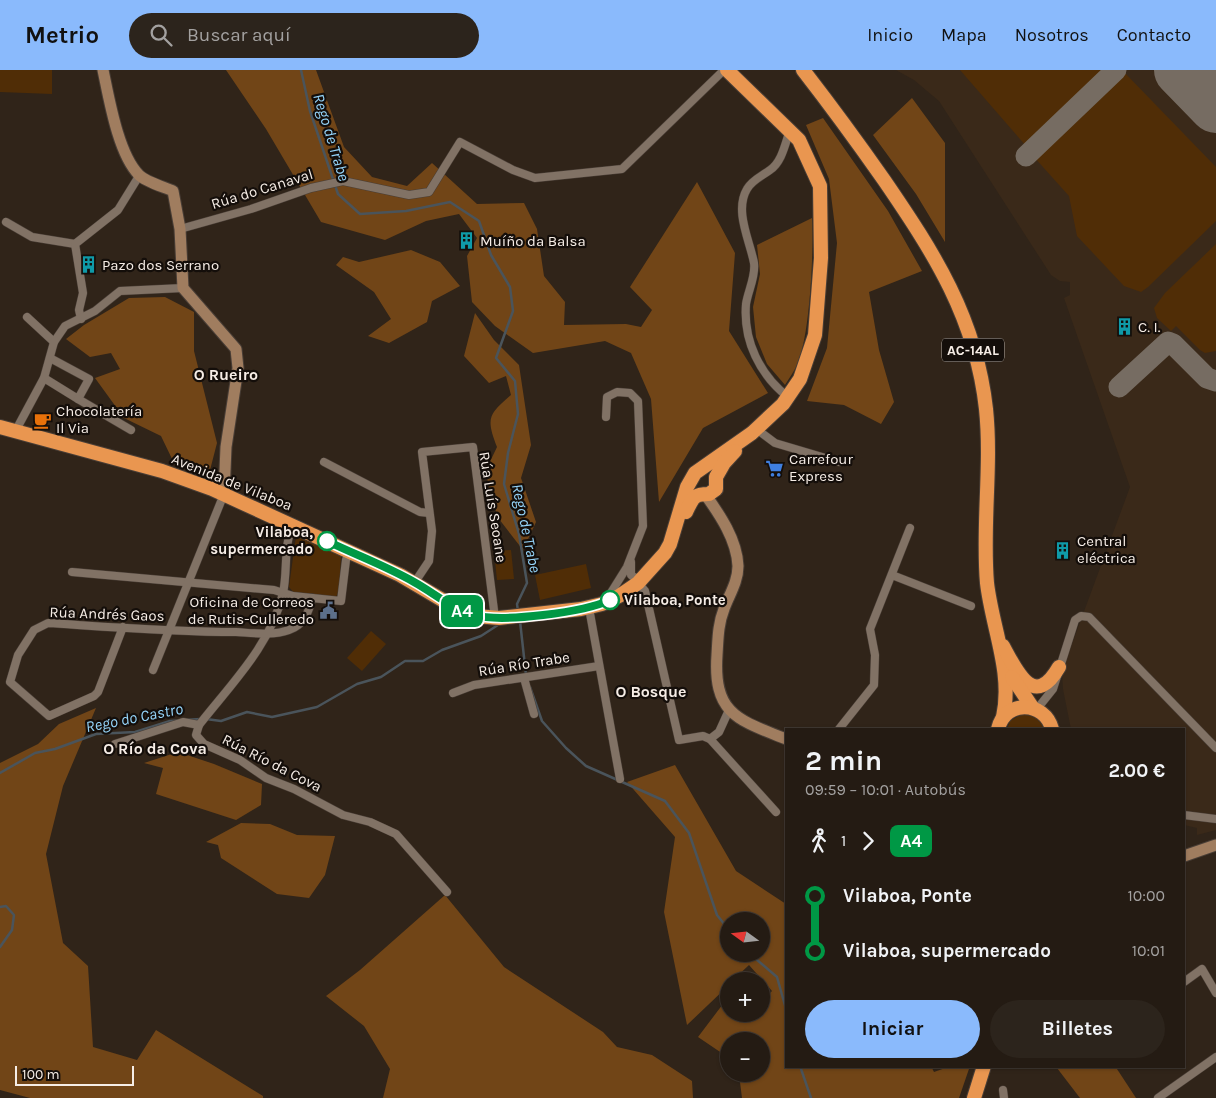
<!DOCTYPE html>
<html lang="es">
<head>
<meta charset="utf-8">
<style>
  :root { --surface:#241b13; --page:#2c241c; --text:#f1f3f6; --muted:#a3a1a0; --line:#413933; --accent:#8abafc }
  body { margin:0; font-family:Karla,sans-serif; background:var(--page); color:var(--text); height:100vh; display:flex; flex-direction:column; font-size:19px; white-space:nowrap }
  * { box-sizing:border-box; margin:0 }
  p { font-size:16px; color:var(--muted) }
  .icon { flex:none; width:28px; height:28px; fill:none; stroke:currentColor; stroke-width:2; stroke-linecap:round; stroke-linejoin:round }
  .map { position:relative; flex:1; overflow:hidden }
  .side { position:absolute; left:785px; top:658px; width:400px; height:340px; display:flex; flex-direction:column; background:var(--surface); border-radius:0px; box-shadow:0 1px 4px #0004,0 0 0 1px var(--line) }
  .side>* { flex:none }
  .badge { padding:0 10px; border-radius:8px; font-size:18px; line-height:32px }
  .needle { width:32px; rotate:285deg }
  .tools { position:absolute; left:720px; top:842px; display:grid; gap:10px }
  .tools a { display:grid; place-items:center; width:50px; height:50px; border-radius:50%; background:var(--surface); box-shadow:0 1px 4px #0004,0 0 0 1px var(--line); font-size:25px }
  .scale { position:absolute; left:15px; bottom:12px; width:119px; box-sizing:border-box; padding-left:5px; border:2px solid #f6ede6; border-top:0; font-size:14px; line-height:18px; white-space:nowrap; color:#f6ede6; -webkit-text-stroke:4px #140e0a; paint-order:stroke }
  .map>.badge { position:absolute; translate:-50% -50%; box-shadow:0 0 0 2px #fff }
  .legs { display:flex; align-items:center; gap:8px; height:55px; padding:0 20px; font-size:16px }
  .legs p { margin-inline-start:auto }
  .overview { display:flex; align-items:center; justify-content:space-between; height:85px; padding:0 20px }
  h1 { font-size:28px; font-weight:700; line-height:38px }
  .button { display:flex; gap:10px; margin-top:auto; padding:10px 20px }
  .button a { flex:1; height:58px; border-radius:30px; background:var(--accent); color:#111; font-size:20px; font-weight:700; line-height:58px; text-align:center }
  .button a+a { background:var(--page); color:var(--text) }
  ul { padding:0 20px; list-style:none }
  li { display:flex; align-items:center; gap:18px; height:55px; font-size:19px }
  li i { display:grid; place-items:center; width:8px; height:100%; margin:0 6px; background:currentColor }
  li i::after { content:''; width:12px; height:12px; margin:-6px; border:4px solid; border-radius:50%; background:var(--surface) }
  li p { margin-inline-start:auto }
  li:first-child i { background:linear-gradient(#0000 50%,currentColor 0) }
  li:last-child i { background:linear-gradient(currentColor 50%,#0000 0) }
  header { display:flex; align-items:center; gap:30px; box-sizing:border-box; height:70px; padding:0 25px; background:var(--accent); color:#111 }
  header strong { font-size:24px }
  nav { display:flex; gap:28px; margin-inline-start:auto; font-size:18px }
  .search { width:350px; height:45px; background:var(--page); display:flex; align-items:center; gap:12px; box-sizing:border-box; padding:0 18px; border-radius:28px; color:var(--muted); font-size:19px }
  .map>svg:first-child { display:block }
</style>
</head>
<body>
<header>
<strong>Metrio</strong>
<div class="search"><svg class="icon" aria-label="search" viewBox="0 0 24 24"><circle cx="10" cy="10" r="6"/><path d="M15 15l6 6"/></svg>Buscar aquí</div>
<nav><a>Inicio</a><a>Mapa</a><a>Nosotros</a><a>Contacto</a></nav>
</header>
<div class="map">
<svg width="1216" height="1028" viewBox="0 0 1216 1028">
  <rect width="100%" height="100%" fill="#302419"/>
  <polygon fill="#3a2919" points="896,0 1216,0 1216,760 1197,765 1197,758 1184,755 1184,659 1071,659 1063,619 1062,601 1130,417 1064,228 1070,225 1070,212 1060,211 1051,205 939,31 914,10"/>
  <g fill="#502d06">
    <polygon points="0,0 52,0 52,24 0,22"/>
    <polygon points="960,0 1107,0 1026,76"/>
    <polygon points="1122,0 1216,97 1216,151 1148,217 1141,222 1124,216 1077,166 1069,126 1034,87"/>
    <polygon points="1216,174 1216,281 1205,283 1200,280 1176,256 1171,261 1157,248 1154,238 1165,223"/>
    <polygon points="303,465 341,486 339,522 335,528 295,524 289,517 295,473 296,467"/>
    <polygon points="511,480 514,509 497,510 494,481"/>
    <polygon points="586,494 591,518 540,530 535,505"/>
    <polygon points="371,561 386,574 362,601 347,588"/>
    <polygon points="1022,644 1036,645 1048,659 1007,659 1010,651"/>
  </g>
  <g fill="#714517" fill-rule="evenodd">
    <polygon points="226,0 316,0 344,77 372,107 407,116 432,93 477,134 524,133 537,159 544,206 565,232 564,255 626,254 641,257 652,240 630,217 697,112 735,183 729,261 768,323 703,358 659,432 651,329 631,283 605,271 533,283 495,256 472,232 467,186 477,168 459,144 426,151 385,170 321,152 266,59"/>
    <polygon points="912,28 945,73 945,172 916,124 873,65"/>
    <polygon points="823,48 888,141 922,201 869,222 879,280 894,332 881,354 844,335 807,331 827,278 837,173 829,109 806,55"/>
    <path d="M812,148c2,32 -2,119 -15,147 -3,7 -8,13 -12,20l-18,-21 -11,-27 -3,-30 7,-33 -3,-29z"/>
    <polygon points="411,180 440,192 460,216 432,231 427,252 389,273 368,266 391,249 374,222 336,195 343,187 359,192"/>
    <polygon points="165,227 194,242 194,281 217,373 209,404 174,393 161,366 124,348 95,308 120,299 111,283 90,287 66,269 84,255 129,228"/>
    <path d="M475,243l19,27 25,25 12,80 -10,33 15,44 -13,28 -24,-31 -9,-23 -4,-26 11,-23c-11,-29 -9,-32 14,-52l-5,-19 -17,7 -25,-27z"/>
    <polygon points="96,638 63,716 46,784 63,873 88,896 93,977 137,990 156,960 263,1026 263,1028 30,1028 0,1020 0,693 38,674 59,654"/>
    <polygon points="178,682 214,694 262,714 261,735 236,750 156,724 163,698 144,693"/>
    <path d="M675,695l61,106 50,33v162h145l3,6 17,-6h19l-11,32h-217l-3,-24h22v-33h-32v17l-31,-21 31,-41v18h32v-11l11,-12 -23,-26 -17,16h-3v4l-42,40 -23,-113 11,-75 -48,-55zM729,851h32v33h-32z"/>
    <polygon points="241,753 270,754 297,765 335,766 325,805 309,828 277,824 221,788 218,775 206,772"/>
    <polygon points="445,825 504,897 603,962 617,977 652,985 692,1011 693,1028 383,1028 390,999 364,956 326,926 360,900"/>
    <polygon points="1061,996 1115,996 1136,1028 1080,1028 1057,998"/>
  </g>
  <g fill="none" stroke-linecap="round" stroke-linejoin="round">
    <g stroke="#4a545b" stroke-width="2.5">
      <polyline points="301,0 310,41 338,124 360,144 406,141 450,132 479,151 491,185 510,217 513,241 496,288 515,311 518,344 508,383 504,414 519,464 527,513 517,534 518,541"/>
      <polyline points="520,551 526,605"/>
      <polyline points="530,617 542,651 566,678 586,696 665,731 689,763 717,845 729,860"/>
      <polyline points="206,649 221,651 247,642 272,647 317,637 357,614 381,607 405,591 423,591 442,580 481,566 501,553"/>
      <polyline points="0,703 35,683 55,679 96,664 135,662 170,651 200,649"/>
      <polyline points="0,837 6,836 14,845 12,860 0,877"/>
      <polyline points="750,884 777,907 786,939"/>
      <polyline points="800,996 811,1028"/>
    </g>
    <g stroke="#766c62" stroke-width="21">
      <polyline points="1026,86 1116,0"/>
      <polyline points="1119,317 1168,272 1173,274 1207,308 1216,311"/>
    </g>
    <polyline stroke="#766c62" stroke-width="54" points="1181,0 1216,36"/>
    <defs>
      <g id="street">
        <polyline points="6,152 32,167 75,174"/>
        <polyline points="180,159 251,139 311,118 343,111 409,125 429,122 460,72 513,100 535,108 622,99 724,0"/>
        <polyline points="27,247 54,272"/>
        <polyline points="81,249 79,240 83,223 75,174 118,140 139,106"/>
        <polyline points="44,308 78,329 89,309 50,288"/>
        <path d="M788,327c-28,-22 -45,-56 -42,-93 2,-13 10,-28 8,-41 -4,-22 -20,-52 -7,-74 5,-9 15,-13 23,-19 12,-8 15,-26 20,-40"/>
        <polyline points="78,329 131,360"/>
        <polyline points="606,347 607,327 617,322 630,323 638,331 643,456 627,497 607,529"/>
        <polyline points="16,360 44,308 54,272 65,256 95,241 120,221 183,218"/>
        <polyline points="759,361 775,373 839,392"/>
        <polyline points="324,392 420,442 429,443"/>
        <path d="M293,455c-10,21 -5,45 -10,68 -12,52 -52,91 -84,132l-3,10 8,9 36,16 26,18 28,11 49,26 27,7 26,12 51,58"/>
        <polyline points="631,492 631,505 635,508 643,507"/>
        <polyline points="72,502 274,520 293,526 341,531 346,490 349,482"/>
        <polyline points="892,505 971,536"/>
        <polyline points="415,512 429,491 432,461 422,382 473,377 495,548"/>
        <polyline points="638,513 645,521 679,670 703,666 710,669 719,662 729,640"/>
        <polyline points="589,538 620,709"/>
        <path d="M123,557l-25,65 -4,4 -45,20 -39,-34 8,-27 16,-25 14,-7c62,4 125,9 188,9 17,1 37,4 53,-2 15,-5 20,-18 23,-32"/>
        <polyline points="153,600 224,424"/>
        <polyline points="524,608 534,644"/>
        <polyline points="453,623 474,615 599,596"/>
        <polyline points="1037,639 1053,619 1075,550 1081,546 1089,547 1216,678"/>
        <polyline points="839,659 874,615 875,585 870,559 910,458"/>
        <polyline points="710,669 776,742"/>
        <polyline points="115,674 183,652 199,655"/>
        <polyline points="1184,745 1216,749"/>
        <polyline points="1184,912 1202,899 1216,923"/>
        <polyline points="1003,1020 1004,1028"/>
        <polyline points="1158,1028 1216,987"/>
      </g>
      <g id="secondary">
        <path d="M103,0c6,28 15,84 36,105 7,7 25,12 34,16l7,38 3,59 53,61 2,19 -12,79 -2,47"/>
        <path d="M705,424c15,21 32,46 33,72 0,16 -9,29 -14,43 -6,15 -6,30 -7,46 -4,59 21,65 69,84"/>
        <polyline points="1184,786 1216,775"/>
      </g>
      <g id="highway">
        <path d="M803,0c28,36 55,73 81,110 50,73 92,138 102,229 6,58 -4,116 1,174 5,44 26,90 16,134"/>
        <polyline points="0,357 162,401 212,419 400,505 461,541 476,546 499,548 581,539 602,534 619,526 638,513 665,483 670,474 687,417 695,403 752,363 783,334 800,309 815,265 821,188 820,116 799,70 727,0"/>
        <path d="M686,442c7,-14 7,-18 23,-18l7,-5v-12l8,-14 11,-12"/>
        <path d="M1003,576c14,26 31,64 56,21"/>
        <polyline points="1012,607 1032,637"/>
        <path d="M998,659c7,-30 47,-28 54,0"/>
        <polyline points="974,1028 984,996"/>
      </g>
    </defs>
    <use href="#street" stroke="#493e36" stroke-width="9"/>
    <use href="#secondary" stroke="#493e36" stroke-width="13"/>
    <use href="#highway" stroke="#493e36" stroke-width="16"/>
    <use href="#street" stroke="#817265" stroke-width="8"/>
    <use href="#secondary" stroke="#a07d5f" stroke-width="11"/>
    <use href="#highway" stroke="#e99650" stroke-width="14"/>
  </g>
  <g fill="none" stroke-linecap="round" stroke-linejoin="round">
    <defs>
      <path id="line-1" d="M327,471c29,14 59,25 87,41 20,11 38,27 60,33 28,8 111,-3 136,-15"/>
    </defs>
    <use href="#line-1" stroke="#fff" stroke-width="11"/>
    <use href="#line-1" stroke="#009845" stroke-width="8"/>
  </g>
  <defs>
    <symbol id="building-bare" viewBox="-9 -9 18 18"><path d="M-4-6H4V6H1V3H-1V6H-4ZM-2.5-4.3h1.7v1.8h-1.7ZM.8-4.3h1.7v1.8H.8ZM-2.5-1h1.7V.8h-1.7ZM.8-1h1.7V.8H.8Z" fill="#0f9aa8" stroke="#140e0a" stroke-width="2.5" paint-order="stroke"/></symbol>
    <symbol id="cafe-bare" viewBox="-9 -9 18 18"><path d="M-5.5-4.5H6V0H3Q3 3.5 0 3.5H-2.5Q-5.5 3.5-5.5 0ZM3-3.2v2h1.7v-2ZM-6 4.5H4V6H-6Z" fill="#e8710a" stroke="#140e0a" stroke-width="2.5" paint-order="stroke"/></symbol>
    <symbol id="supermarket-bare" viewBox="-9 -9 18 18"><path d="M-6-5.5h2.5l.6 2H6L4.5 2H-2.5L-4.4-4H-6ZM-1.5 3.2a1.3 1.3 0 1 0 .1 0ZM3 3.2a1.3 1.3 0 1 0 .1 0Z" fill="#3f7fe0" stroke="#140e0a" stroke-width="2.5" paint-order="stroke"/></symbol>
    <symbol id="civic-bare" viewBox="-9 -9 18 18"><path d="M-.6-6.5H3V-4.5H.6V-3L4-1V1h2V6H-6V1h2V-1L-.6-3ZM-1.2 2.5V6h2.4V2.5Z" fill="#5c6f8a" stroke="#140e0a" stroke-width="2.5" paint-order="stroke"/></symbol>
  </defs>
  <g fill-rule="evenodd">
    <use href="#building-bare" x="454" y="158" width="25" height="25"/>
    <use href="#building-bare" x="76" y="182" width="25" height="25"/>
    <use href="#building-bare" x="1112" y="244" width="25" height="25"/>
    <use href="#cafe-bare" x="30" y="338" width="25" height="25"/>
    <use href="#supermarket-bare" x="762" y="386" width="25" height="25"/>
    <use href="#building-bare" x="1050" y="468" width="25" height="25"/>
    <use href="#civic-bare" x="316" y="528" width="25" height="25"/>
  </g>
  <g fill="#fff" stroke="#009845" stroke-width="2.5">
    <circle cx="327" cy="471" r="9"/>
    <circle cx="610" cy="530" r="9"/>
  </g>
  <g text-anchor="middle" stroke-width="4.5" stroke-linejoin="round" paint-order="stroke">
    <rect fill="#140e0a" stroke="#b2aaa4" stroke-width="1" x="942" y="268.5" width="62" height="23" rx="4"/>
    <g font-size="14" font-weight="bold" fill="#f6ede6">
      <text x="973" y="285">AC-14AL</text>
    </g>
    <g font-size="15" fill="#f6ede6" stroke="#140e0a">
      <text transform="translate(262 119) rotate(-17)" y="5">Rúa do Canaval</text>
      <text transform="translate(232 412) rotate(22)" y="5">Avenida de Vilaboa</text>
      <text transform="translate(493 437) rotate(81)" y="5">Rúa Luís Seoane</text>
      <text transform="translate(107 544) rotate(2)" y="5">Rúa Andrés Gaos</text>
      <text transform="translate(524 594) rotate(-9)" y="5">Rúa Río Trabe</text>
      <text transform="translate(272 693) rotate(27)" y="5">Rúa Río da Cova</text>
    </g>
    <g font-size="15" fill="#f6ede6" stroke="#140e0a" text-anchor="start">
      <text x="480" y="176">Muíño da Balsa</text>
      <text x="102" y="200">Pazo dos Serrano</text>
      <text x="1138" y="262">C. I.</text>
      <text x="56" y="346">Chocolatería<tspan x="56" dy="17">Il Via</tspan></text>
      <text x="789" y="394">Carrefour<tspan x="789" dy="17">Express</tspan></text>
      <text x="1077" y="476">Central<tspan x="1077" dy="17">eléctrica</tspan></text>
      <text x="314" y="537" text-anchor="end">Oficina de Correos<tspan x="314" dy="17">de Rutis-Culleredo</tspan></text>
    </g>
    <g font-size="15" font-weight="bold" fill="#f6ede6" stroke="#140e0a" text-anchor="end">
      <text x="313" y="467">Vilaboa,<tspan x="313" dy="17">supermercado</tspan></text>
      <text x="624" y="535" text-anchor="start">Vilaboa, Ponte</text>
    </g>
    <g font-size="16" font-style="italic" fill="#95d4f9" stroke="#140e0a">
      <text transform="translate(332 67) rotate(73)" y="6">Rego de Trabe</text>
      <text transform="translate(527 458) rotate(78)" y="6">Rego de Trabe</text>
      <text transform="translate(134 647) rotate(-11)" y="6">Rego do Castro</text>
    </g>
    <g font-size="16" font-weight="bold" fill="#f6ede6" stroke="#140e0a">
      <text x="226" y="310">O Rueiro</text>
      <text x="651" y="627">O Bosque</text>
      <text x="155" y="684">O Río da Cova</text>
    </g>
  </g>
</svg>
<div class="tools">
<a><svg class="needle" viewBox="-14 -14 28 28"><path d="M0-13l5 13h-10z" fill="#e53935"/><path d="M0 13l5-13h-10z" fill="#a3a1a0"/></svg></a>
<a>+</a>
<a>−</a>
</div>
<div class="scale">100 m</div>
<b class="badge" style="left:462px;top:541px;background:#009845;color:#fff">A4</b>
<section class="side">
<div class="overview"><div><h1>2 min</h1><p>09:59 – 10:01 · Autobús</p></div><b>2.00 €</b></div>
<div class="legs"><svg class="icon" aria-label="walk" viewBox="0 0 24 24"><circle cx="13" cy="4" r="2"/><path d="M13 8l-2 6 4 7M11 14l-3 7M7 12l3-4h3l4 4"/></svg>1<svg class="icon" aria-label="forward" viewBox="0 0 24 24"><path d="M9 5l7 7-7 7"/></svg><b class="badge" style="background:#009845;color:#fff">A4</b></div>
<ul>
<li><i style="color:#009845"></i><b>Vilaboa, Ponte</b><p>10:00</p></li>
<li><i style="color:#009845"></i><b>Vilaboa, supermercado</b><p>10:01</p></li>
</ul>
<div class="button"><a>Iniciar</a><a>Billetes</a></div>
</section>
</div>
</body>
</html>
